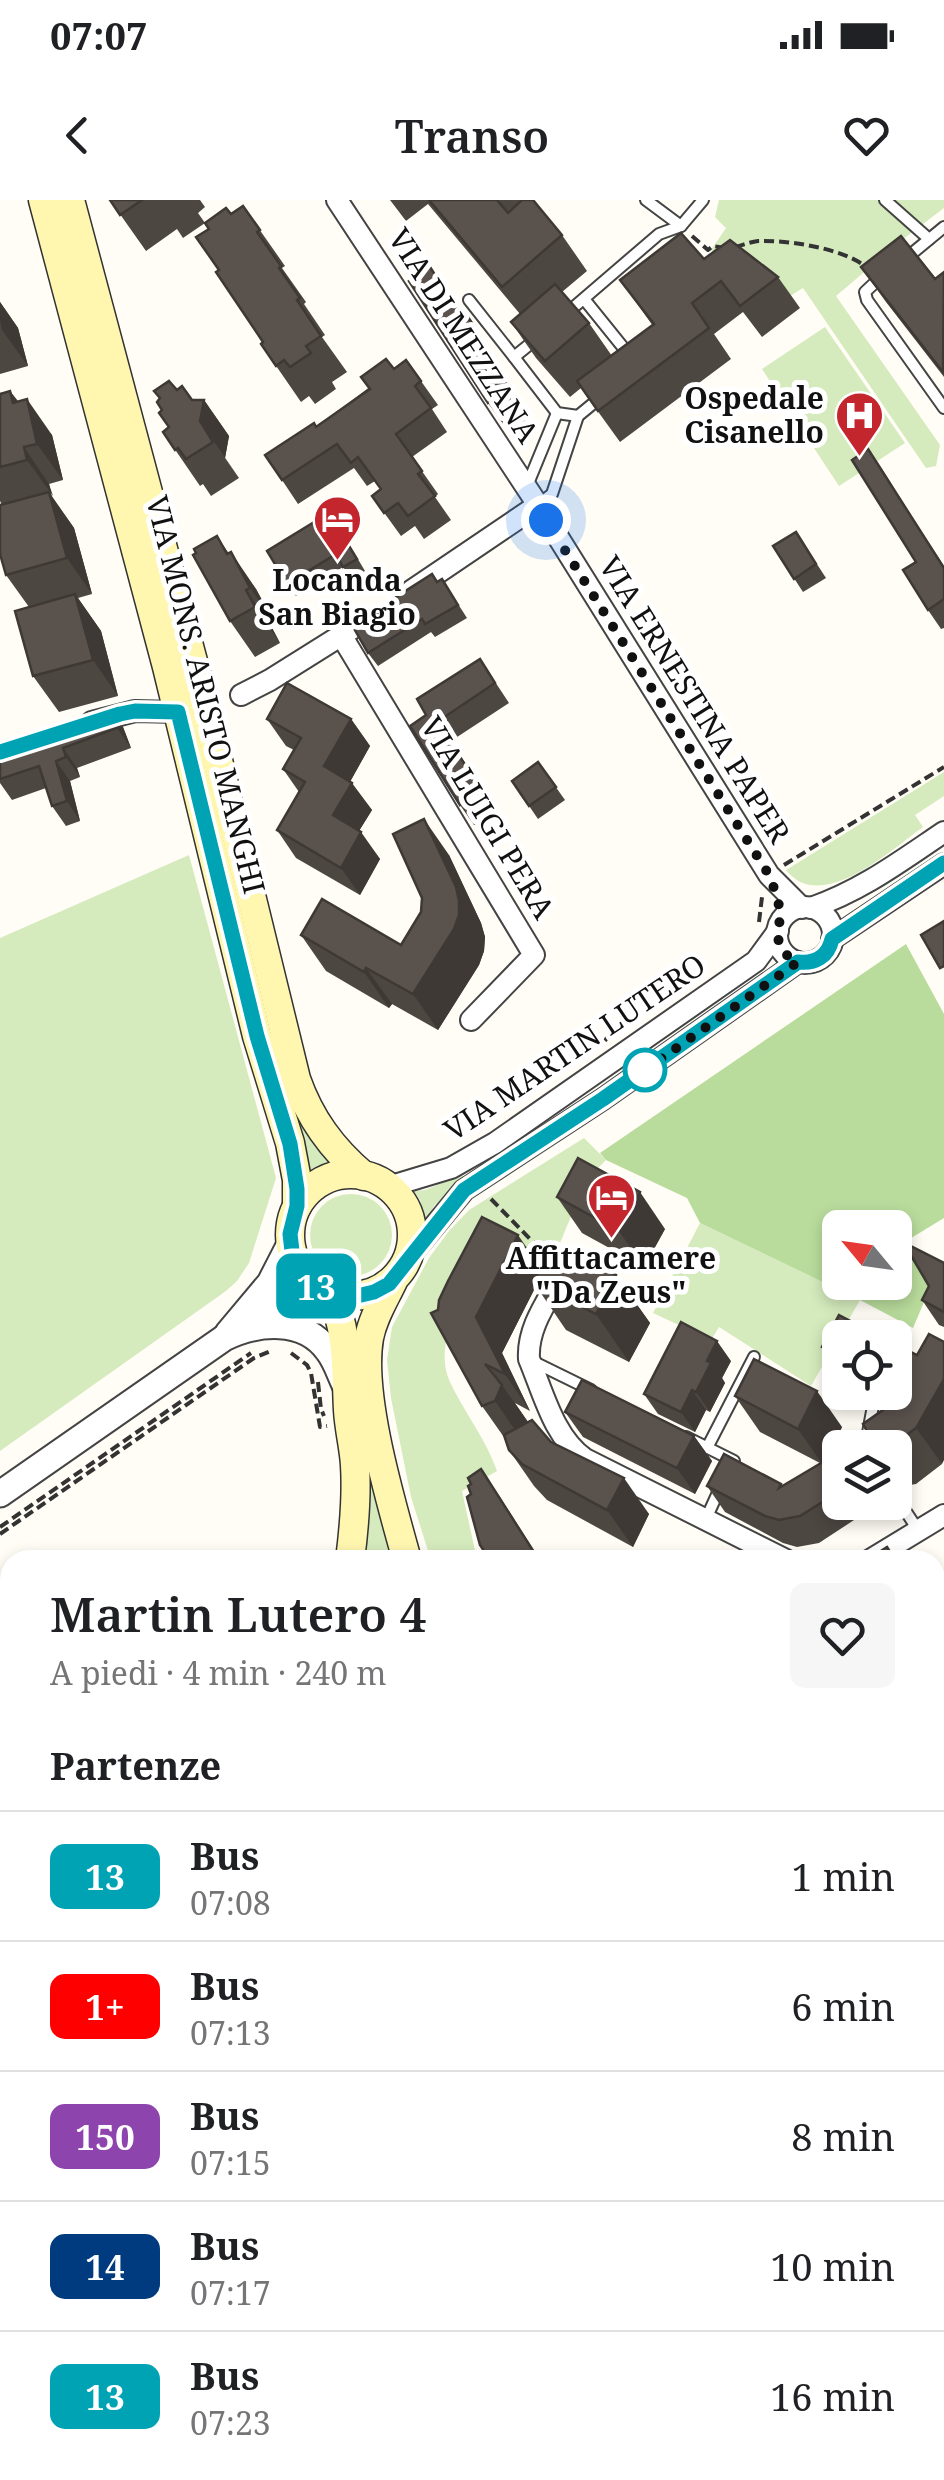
<!DOCTYPE html>
<html lang="it">
<head>
<meta charset="utf-8">
<style>
  :root { --surface:#fff; --page:#f6f6f6; --text:#202124; --muted:#757577; --line:#e0e0e0 }
  body { margin:0; font-family:"Noto Serif",serif; background:var(--page); color:var(--text); height:100vh; display:flex; flex-direction:column; font-size:38px; white-space:nowrap }
  * { box-sizing:border-box; margin:0 }
  p { font-size:32px; color:var(--muted) }
  .icon { flex:none; width:55px; height:55px; fill:none; stroke:currentColor; stroke-width:2; stroke-linecap:round; stroke-linejoin:round }
  .map { position:relative; flex:1; overflow:hidden }
  .details { position:absolute; left:0px; top:1350px; width:945px; height:930px; display:flex; flex-direction:column; background:var(--surface); border-radius:30px 30px 0 0; box-shadow:0 5px 15px #0003 }
  .details>* { flex:none }
  .badge { padding:0 20px; border-radius:15px; font-size:35px; line-height:65px }
  .needle { width:65px; rotate:299deg }
  .tools { position:absolute; left:822px; top:1010px; display:grid; gap:20px }
  .tools a { display:grid; place-items:center; width:90px; height:90px; border-radius:15px; background:var(--surface); box-shadow:0 5px 15px #0003; font-size:50px }
  .you { position:absolute; width:50px; height:50px; margin:-25px; border:8px solid #fff; border-radius:50%; background:#1a73e8; box-shadow:0 0 0 15px #1a73e833 }
  .map>.badge { position:absolute; translate:-50% -50%; box-shadow:0 0 0 5px #fff }
  h2 { padding:0 50px; font-size:38px; line-height:90px }
  .round { display:grid; place-items:center; flex:none; width:105px; height:105px; border-radius:15px; background:var(--page) }
  .overview { display:flex; align-items:center; justify-content:space-between; height:170px; padding:0 50px }
  h1 { font-size:48px; font-weight:600; line-height:75px }
  ul { padding:0; list-style:none }
  li { display:flex; align-items:center; gap:30px; height:130px; padding:0 50px; border-top:2px solid var(--line) }
  li div { flex:1 }
  li b { display:block; font-size:38px }
  li em { font-style:normal }
  li .badge { min-width:110px; font-weight:700; text-align:center }
  .status { display:flex; justify-content:space-between; align-items:center; height:70px; padding:0 50px; background:var(--surface); direction:ltr }
  .status svg { height:28px; fill:currentColor }
  header { display:flex; justify-content:space-between; align-items:center; height:130px; padding:0 50px; background:var(--surface); font-size:45px; font-weight:600 }
  .map>svg:first-child { display:block }
</style>
</head>
<body>
<div class="status"><b>07:07</b><svg viewBox="0 0 49 12"><path d="M0 12V9h3v3zM5 12V6h3v6zM10 12V3h3v9zM15 12V0h3v12zM26 1h20v11H26zM47 4h2v5h-2z"/></svg></div>
<header><svg class="icon" aria-label="back" viewBox="0 0 24 24"><path d="M15 5l-7 7 7 7"/></svg>Transo<svg class="icon" aria-label="heart" viewBox="0 0 24 24"><path d="M12 20l-8-8c-3-5 5-10 8-4 3-6 11-1 8 4z"/></svg></header>
<div class="map">
<svg width="944" height="2280" viewBox="0 0 944 2280">
  <rect width="100%" height="100%" fill="#fffdf5"/>
  <g fill="#d5ebbd">
    <polygon points="719,0 944,0 944,8 902,40 836,96 940,245 936,266 926,268 803,88 782,101 711,50 726,28 715,17"/>
    <polygon points="825,127 905,243 839,286 762,169"/>
    <path d="M944,572v24l-29,19 8,12c-32,23 -102,88 -137,43z"/>
    <polygon points="189,655 276,978 249,1063 237,1081 226,1091 0,1251 0,738"/>
    <polygon points="305,926 336,961 317,966 309,972 298,929"/>
    <path d="M584,938l22,22 -20,20 -35,85 -47,-30c-24,39 -76,99 -54,147 14,30 36,57 47,89l-35,20 15,69h-46l-20,-63 -20,-99 -4,-38 5,-33 37,-69 20,-27 20,-21z"/>
    <polygon points="462,975 464,979 434,1006 426,1021 420,1000 414,991 425,990"/>
    <circle cx="351" cy="1035" r="41"/>
    <polygon points="700,1023 860,1100 811,1186 719,1127 711,1140 653,1113"/>
    <polygon points="364,1240 397,1360 362,1360"/>
    <polygon points="935,1872 944,1876 944,1942 935,1961"/>
    <polygon points="935,1977 944,1981 944,2054 939,2065 944,2068 944,2164 935,2174"/>
    <polygon points="935,2178 944,2192 944,2280 926,2280 920,2270 935,2270"/>
    <polygon points="0,2240 10,2245 10,2270 38,2270 26,2280 0,2280"/>
    <polygon points="187,2270 251,2270 258,2280 189,2280"/>
    <polygon points="388,2270 423,2270 424,2280 374,2280"/>
    <polygon points="457,2270 711,2270 690,2280 459,2280"/>
    <polygon points="751,2270 868,2270 850,2280 756,2280"/>
  </g>
  <path fill="#b9dc9c" fill-rule="evenodd" d="M906,744l38,70v204l-41,25 27,45 -17,40 -53,-28 -160,-77 -13,-25 -81,-38 -6,-7zM840,1028h55v54h-55z"/>
  <g fill="none" stroke-linecap="round" stroke-linejoin="round">
    <defs>
      <g id="service">
        <polyline points="646,0 681,26"/>
        <polyline points="885,0 929,39"/>
        <polyline points="904,60 944,27"/>
        <polyline points="882,76 865,92 867,100 944,208"/>
        <polyline points="584,99 630,156"/>
        <polyline points="469,100 514,157"/>
        <polyline points="567,113 659,34 681,26 703,0"/>
        <polyline points="535,140 514,157 557,213 578,216"/>
        <polyline points="527,286 557,213"/>
        <polyline points="538,305 552,294 578,216 601,197"/>
        <polyline points="534,1162 591,1190"/>
        <polyline points="686,1237 734,1261"/>
        <polyline points="707,1248 754,1157"/>
        <polyline points="868,1248 867,1238 873,1206"/>
        <polyline points="895,1295 918,1330"/>
        <polyline points="706,1319 720,1288"/>
        <polyline points="0,2000 10,2014"/>
        <polyline points="0,2055 10,2050"/>
        <polyline points="0,2144 10,2173"/>
        <polyline points="171,2270 172,2280"/>
        <polyline points="279,2280 286,2270"/>
      </g>
      <g id="minor">
        <polyline points="337,0 538,305 769,675 802,708"/>
        <polyline points="411,391 538,305"/>
        <polyline points="341,435 534,755 471,820"/>
        <polyline points="241,495 270,480 353,428"/>
        <polyline points="92,522 135,511 177,512"/>
        <circle cx="805" cy="735" r="28"/>
        <path d="M811,708c50,-17 90,-47 133,-76"/>
        <polyline points="832,739 944,664"/>
        <polyline points="388,987 451,968 495,943 756,761 778,731"/>
        <polyline points="407,1059 464,990 603,899 798,762"/>
        <path d="M560,1078c-14,25 -33,51 -31,81 14,33 25,79 56,100l201,101"/>
        <polyline points="870,1360 944,1315"/>
        <polyline points="0,2224 10,2229"/>
        <polyline points="80,2270 97,2280"/>
        <polyline points="440,2270 441,2280"/>
        <polyline points="57,2280 68,2270"/>
      </g>
      <g id="tertiary">
        <polyline points="249,1124 286,1104 328,1092"/>
        <polyline points="228,1133 270,1083 290,1044"/>
        <path d="M0,1294l224,-156c33,-16 80,-21 104,13 8,10 12,24 18,36"/>
      </g>
      <g id="secondary">
        <polyline points="43,0 167,467 257,836 290,943 297,980 297,1006"/>
        <path d="M70,0l132,495 94,384c14,40 36,70 68,97"/>
        <circle cx="351" cy="1035" r="61"/>
        <path d="M393,1081c-9,19 -20,36 -24,57 -10,58 22,164 38,222"/>
        <path d="M331,1094c17,35 15,78 17,116 1,19 6,37 7,55 2,32 -1,64 -5,95"/>
        <polyline points="935,1825 944,1829"/>
        <polyline points="935,1856 944,1860"/>
        <polyline points="0,1908 10,1901"/>
        <polyline points="0,1944 10,1937"/>
      </g>
    </defs>
    <use href="#service" stroke="#444" stroke-width="14"/>
    <use href="#minor" stroke="#444" stroke-width="24"/>
    <use href="#tertiary" stroke="#444" stroke-width="29"/>
    <use href="#secondary" stroke="#333" stroke-width="31"/>
    <g stroke="#333" stroke-width="4" stroke-dasharray="10 5" stroke-linecap="butt">
      <polyline points="692,36 708,50 713,46 726,48"/>
      <path d="M735,47c8,-2 15,-5 23,-6 30,-1 83,7 107,25"/>
      <polyline points="784,665 944,567"/>
      <polyline points="759,722 762,697"/>
      <path d="M605,841c6,-11 10,-16 22,-17"/>
      <polyline points="491,999 532,1041 550,1052"/>
      <polyline points="291,1153 307,1165 311,1173 320,1227 327,1226"/>
      <polyline points="318,1182 321,1209 324,1216"/>
      <polyline points="0,1327 251,1153"/>
      <polyline points="0,1334 254,1158 273,1150"/>
      <polyline points="935,1902 944,1897"/>
    </g>
    <use href="#service" stroke="#fff" stroke-width="10"/>
    <use href="#minor" stroke="#fff" stroke-width="20"/>
    <use href="#tertiary" stroke="#fff" stroke-width="25"/>
    <use href="#secondary" stroke="#fff6b0" stroke-width="28"/>
  </g>
  <g fill="#4d4742">
    <polygon points="110,0 200,0 205,7 198,13 205,23 183,38 177,29 146,51"/>
    <polygon points="390,0 533,0 562,35 587,71 562,92 589,123 612,156 653,126 620,80 704,59 778,77 800,108 762,137 743,112 714,134 731,159 620,242 581,188 570,197 536,158 511,122 520,114 428,4 406,21"/>
    <polygon points="243,6 285,66 282,68 306,102 304,104 325,135 322,137 347,172 332,182 336,189 315,204 309,196 301,202 261,144 263,142 219,70 231,14"/>
    <polygon points="861,67 935,79 944,72 944,177 886,102"/>
    <polygon points="0,102 18,128 28,166 0,174"/>
    <polygon points="464,111 497,159 492,161 532,221 511,235 488,203 461,113"/>
    <polygon points="406,160 438,205 432,209 447,232 412,257 438,294 435,297 451,320 424,339 415,326 401,336 372,296 381,289 375,281 367,286 354,268 298,304 282,280 316,227"/>
    <polygon points="177,190 192,200 204,200 229,236 225,258 239,278 211,296 203,284 200,286 163,232 169,227"/>
    <polygon points="10,191 18,201 52,235 63,280 49,284 52,297 74,328 92,394 78,398 101,431 118,496 59,512 33,476 29,407 6,375 2,305 0,301 0,192 0,193"/>
    <polygon points="868,249 944,366 944,428 941,429 928,410 916,362"/>
    <polygon points="337,324 365,371 352,379 343,367 296,396 287,384"/>
    <polygon points="796,332 826,378 803,392 773,346"/>
    <polygon points="229,353 256,389 275,424 271,426 280,443 255,457 230,421"/>
    <polygon points="442,379 467,418 435,437 431,432 378,466 368,453"/>
    <polygon points="480,459 509,503 451,541 497,612 474,625 460,605 426,515"/>
    <polygon points="110,507 123,527 131,548 77,568 80,577 70,581 80,621 66,626 52,606 46,588 12,600 0,583 0,544"/>
    <polygon points="267,519 351,519 370,546 350,582 372,610 359,631 380,659 360,695 296,658 277,630 299,592 283,569 294,550 286,546"/>
    <polygon points="538,562 565,600 538,619 512,581"/>
    <polygon points="449,655 481,723 485,737 484,751 479,765 438,830 392,804 389,808 326,771 301,735 401,745 421,712"/>
    <polygon points="557,997 665,1029 644,1067 582,1033"/>
    <polygon points="944,1063 944,1127 939,1125 922,1100"/>
    <polygon points="540,1067 616,1075 650,1123 629,1162 566,1130 536,1086 502,1153 530,1211 515,1203 528,1222 551,1242 649,1314 633,1347 547,1300 534,1286 509,1250 506,1240 482,1206 431,1113"/>
    <polygon points="840,1138 840,1172 822,1147"/>
    <polygon points="895,1144 942,1264 916,1284 910,1285 899,1280 895,1274 895,1248 876,1248 863,1224 890,1205 866,1192 895,1192"/>
    <polygon points="731,1161 722,1178 725,1183 710,1212 706,1210 695,1232 658,1214 644,1194"/>
    <polygon points="735,1196 842,1227 826,1260 840,1255 840,1302 880,1303 819,1343 797,1347 783,1343 725,1312 707,1286 782,1286 820,1263 760,1232"/>
    <polygon points="565,1212 694,1236 712,1261 695,1294 583,1237"/>
    <polygon points="935,1408 944,1422 944,1446 935,1453"/>
    <polygon points="944,1626 944,1722 937,1711 935,1712 935,1632"/>
    <polygon points="935,2123 944,2136 944,2155 935,2159"/>
  </g>
  <g fill="#3f3936">
    <polygon points="0,102 18,128 28,166 2,130 0,120"/>
    <polygon points="470,129 492,161 532,221 509,189"/>
    <polygon points="10,191 32,222 27,199 52,235 63,280 37,244 13,203"/>
    <polygon points="204,200 229,236 225,258 239,278 200,221"/>
    <polygon points="24,247 49,284 53,296 27,260"/>
    <polygon points="868,249 882,269 944,368"/>
    <polygon points="49,292 74,328 92,394 67,358"/>
    <polygon points="217,336 238,367 231,352 256,389 275,424 227,354"/>
    <polygon points="246,390 271,426 280,443 255,407"/>
    <polygon points="75,394 101,431 118,496 93,460"/>
    <polygon points="110,507 123,527 131,548 117,528"/>
    <polygon points="351,519 370,546 343,594 324,566"/>
    <polygon points="63,548 77,568 80,577 66,557"/>
    <polygon points="56,561 70,581 80,621 67,601"/>
    <polygon points="352,583 372,610 352,642 333,615"/>
    <polygon points="424,619 449,655 481,723 485,737 484,751 479,765 438,830 413,794 454,729"/>
    <polygon points="361,632 380,659 360,695 341,668"/>
    <polygon points="366,768 392,804 389,808 364,772"/>
    <polygon points="640,992 665,1029 644,1067 619,1031"/>
    <polygon points="518,1035 543,1071 533,1082 536,1086 502,1153 530,1211 505,1174 476,1117"/>
    <polygon points="616,1075 650,1123 629,1162 596,1114"/>
    <polygon points="717,1141 731,1161 722,1178 725,1183 710,1212 696,1192 707,1161"/>
    <polygon points="944,1179 944,1260 942,1264 916,1228"/>
    <polygon points="502,1185 528,1222 520,1237 495,1201"/>
    <polygon points="692,1190 706,1210 695,1232 681,1212"/>
    <polygon points="817,1191 842,1227 823,1265 798,1229"/>
    <polygon points="694,1236 712,1261 695,1294 677,1268"/>
    <polygon points="481,1269 500,1297 540,1360 539,1360"/>
    <polygon points="624,1278 649,1314 633,1347 607,1310"/>
  </g>
  <g fill="#5a524d" stroke="#3f3936" stroke-width="2.5">
    <polygon points="110,0 142,0 120,15"/>
    <polygon points="429,0 497,0 508,13 522,0 533,0 562,35 502,87"/>
    <polygon points="243,6 260,30 257,32 281,66 279,68 300,98 297,100 321,136 306,146 311,153 290,167 284,160 276,166 261,144 263,142 216,72 219,70 196,37 209,29 205,23 226,8 231,14"/>
    <polygon points="681,33 704,59 730,40 778,77 740,106 721,81 692,103 709,128 598,211 577,181 654,124 620,80"/>
    <polygon points="901,36 935,79 944,72 943,172 861,67"/>
    <polygon points="430,67 460,114 464,111 474,126 470,129 509,189 488,203 409,81"/>
    <polygon points="555,84 589,123 545,161 511,122"/>
    <polygon points="386,159 394,169 406,160 421,181 415,186 431,208 396,234 422,271 418,274 435,296 408,316 398,303 384,313 372,296 381,289 358,257 351,263 337,244 282,280 265,255 314,223 316,227 370,189 361,177"/>
    <polygon points="169,181 177,190 182,186 192,200 204,200 200,221 213,242 186,259 178,248 175,250 163,232 169,227 159,213 162,210 157,202 160,198 154,191"/>
    <polygon points="10,191 13,203 27,199 37,244 24,247 27,260 0,267 0,194"/>
    <polygon points="868,249 944,368 944,399 928,410 903,370 916,362 852,260"/>
    <polygon points="49,292 67,358 6,375 0,354 0,305"/>
    <polygon points="329,313 357,359 343,367 336,354 287,384 267,351"/>
    <polygon points="796,332 816,364 794,379 773,346"/>
    <polygon points="217,336 227,354 231,352 250,388 246,390 255,407 230,421 193,355 196,353 194,349"/>
    <polygon points="432,374 437,382 442,379 458,405 425,424 422,419 368,453 352,425"/>
    <polygon points="75,394 93,460 33,476 15,411"/>
    <polygon points="480,459 495,483 437,522 483,592 460,605 410,526 426,515 417,499"/>
    <polygon points="287,483 351,519 324,566 352,583 333,615 361,632 341,668 277,630 305,582 283,569 301,538 267,519"/>
    <polygon points="110,507 117,528 63,548 66,557 56,561 67,601 52,606 39,566 0,579 0,544"/>
    <polygon points="538,562 556,587 529,606 512,581"/>
    <polygon points="424,619 456,687 459,701 459,715 454,729 413,794 366,768 364,772 301,735 322,699 401,745 421,712 422,698 393,634"/>
    <polygon points="944,721 944,766 940,768 921,735"/>
    <polygon points="578,958 640,992 619,1031 557,997"/>
    <polygon points="482,1017 518,1035 476,1117 505,1174 485,1164 502,1185 495,1201 482,1206 431,1113 438,1110 439,1100 448,1081"/>
    <polygon points="553,1042 616,1075 596,1114 533,1082"/>
    <polygon points="903,1042 944,1063 944,1112 922,1100 929,1086"/>
    <polygon points="839,1115 883,1138 840,1138 840,1156 822,1147"/>
    <polygon points="681,1122 717,1141 707,1161 711,1163 696,1192 692,1190 681,1212 644,1194"/>
    <polygon points="929,1134 944,1142 944,1179 916,1228 891,1247 882,1248 874,1244 863,1224 890,1205 900,1187 895,1184 895,1144 917,1155"/>
    <polygon points="754,1159 817,1191 798,1229 735,1196"/>
    <polygon points="582,1180 694,1236 677,1268 565,1212"/>
    <polygon points="532,1220 551,1242 624,1278 607,1310 522,1264 509,1250 504,1235"/>
    <polygon points="838,1253 840,1255 840,1291 800,1316 779,1320 765,1316 707,1286 724,1254 781,1284 779,1288"/>
    <polygon points="481,1269 539,1360 490,1360 480,1345 467,1297 471,1294 468,1286 471,1284 468,1278"/>
    <polygon points="887,1347 895,1360 876,1360 873,1356"/>
    <polygon points="944,1626 944,1669 935,1675 935,1632"/>
    <polygon points="935,2123 942,2138 935,2141"/>
    <polygon points="687,2270 742,2270 748,2280 652,2280 666,2272 670,2279"/>
    <polygon points="838,2270 902,2270 907,2280 818,2280"/>
  </g>
  <g fill="none" stroke-linecap="round" stroke-linejoin="round">
    <defs>
      <path id="line" d="M0,552l120,-38 15,-3 43,1 79,324 33,108 7,45v17l-7,28 2,17 13,25 11,10 15,8 26,2 17,-4 15,-8 75,-94 139,-91 195,-137c17,2 30,-5 34,-23l112,-76"/>
    </defs>
    <use href="#line" stroke="#fff" stroke-width="22"/>
    <use href="#line" stroke="#00a3b4" stroke-width="15"/>
    <path stroke="#111" stroke-width="10" stroke-dasharray="0 18" d="M546,320l223,355c4,10 8,21 10,31 4,26 -12,41 19,56l-164,116 11,-8"/>
  </g>
  <defs>
    <symbol id="hospital-pin" viewBox="-11 -11 22 30"><path d="M0 17L-7.5 6A9.5 9.5 0 1 1 7.5 6Z" fill="#c4262e" stroke="#fff"/><path d="M-5-5h3v3.5h4V-5h3V5h-3V1.5h-4V5h-3Z" fill="#fff"/></symbol>
    <symbol id="hotel-pin" viewBox="-11 -11 22 30"><path d="M0 17L-7.5 6A9.5 9.5 0 1 1 7.5 6Z" fill="#c4262e" stroke="#fff"/><path d="M-6-4.5h1.5V1H6V5H4.5V3h-9V5H-6ZM-4 0a1.8 1.8 0 1 1 3.6 0ZM.5 0V-2.5h3Q6-2.5 6 0Z" fill="#fff"/></symbol>
  </defs>
  <g fill-rule="evenodd">
    <use href="#hospital-pin" x="832" y="188" width="55" height="75"/>
    <use href="#hotel-pin" x="310" y="292" width="55" height="75"/>
    <use href="#hotel-pin" x="584" y="970" width="55" height="75"/>
  </g>
  <circle fill="#fff" stroke="#00a3b4" stroke-width="5" cx="645" cy="870" r="20"/>
  <g text-anchor="middle" stroke-width="10" stroke-linejoin="round" paint-order="stroke">
    <g font-size="30" fill="#111" stroke="#fff">
      <text transform="translate(463 136) rotate(57)" y="10">VIA DI MEZZANA</text>
      <text transform="translate(205 495) rotate(76)" y="10">VIA MONS. ARISTO MANGHI</text>
      <text transform="translate(694 500) rotate(58)" y="10">VIA ERNESTINA PAPER</text>
      <text transform="translate(487 618) rotate(59)" y="10">VIA LUIGI PERA</text>
      <text transform="translate(575 848) rotate(-34)" y="10">VIA MARTIN LUTERO</text>
    </g>
    <g font-size="30" font-weight="bold" fill="#111" stroke="#fff">
      <text x="824" y="209" text-anchor="end">Ospedale<tspan x="824" dy="34">Cisanello</tspan></text>
      <text x="337" y="391">Locanda<tspan x="337" dy="34">San Biagio</tspan></text>
      <text x="611" y="1069">Affittacamere<tspan x="611" dy="34">"Da Zeus"</tspan></text>
    </g>
  </g>
</svg>
<div class="tools">
<a><svg class="needle" viewBox="-14 -14 28 28"><path d="M0-13l5 13h-10z" fill="#e53935"/><path d="M0 13l5-13h-10z" fill="#757577"/></svg></a>
<a><svg class="icon" aria-label="locate" viewBox="0 0 24 24"><circle cx="12" cy="12" r="6"/><path d="M12 2v4M12 18v4M2 12h4M18 12h4"/></svg></a>
<a><svg class="icon" aria-label="layers" viewBox="0 0 24 24"><path d="M12 4l9 5-9 5-9-5zM3 14l9 5 9-5"/></svg></a>
</div>
<div class="you" style="left:546px;top:320px"></div>
<b class="badge" style="left:316px;top:1086px;background:#00a3b4;color:#fff">13</b>
<section class="details">
<div class="overview"><div><h1>Martin Lutero 4</h1><p>A piedi · 4 min · 240 m</p></div><a class="round"><svg class="icon" aria-label="heart" viewBox="0 0 24 24"><path d="M12 20l-8-8c-3-5 5-10 8-4 3-6 11-1 8 4z"/></svg></a></div>
<h2>Partenze</h2>
<ul>
<li><span class="badge" style="background:#00a3b4;color:#fff">13</span><div><b>Bus</b><p>07:08</p></div><em>1 min</em></li>
<li><span class="badge" style="background:#f00;color:#fff">1+</span><div><b>Bus</b><p>07:13</p></div><em>6 min</em></li>
<li><span class="badge" style="background:#8e44ad;color:#fff">150</span><div><b>Bus</b><p>07:15</p></div><em>8 min</em></li>
<li><span class="badge" style="background:#003b80;color:#fff">14</span><div><b>Bus</b><p>07:17</p></div><em>10 min</em></li>
<li><span class="badge" style="background:#00a3b4;color:#fff">13</span><div><b>Bus</b><p>07:23</p></div><em>16 min</em></li>
</ul>
</section>
</div>
</body>
</html>
